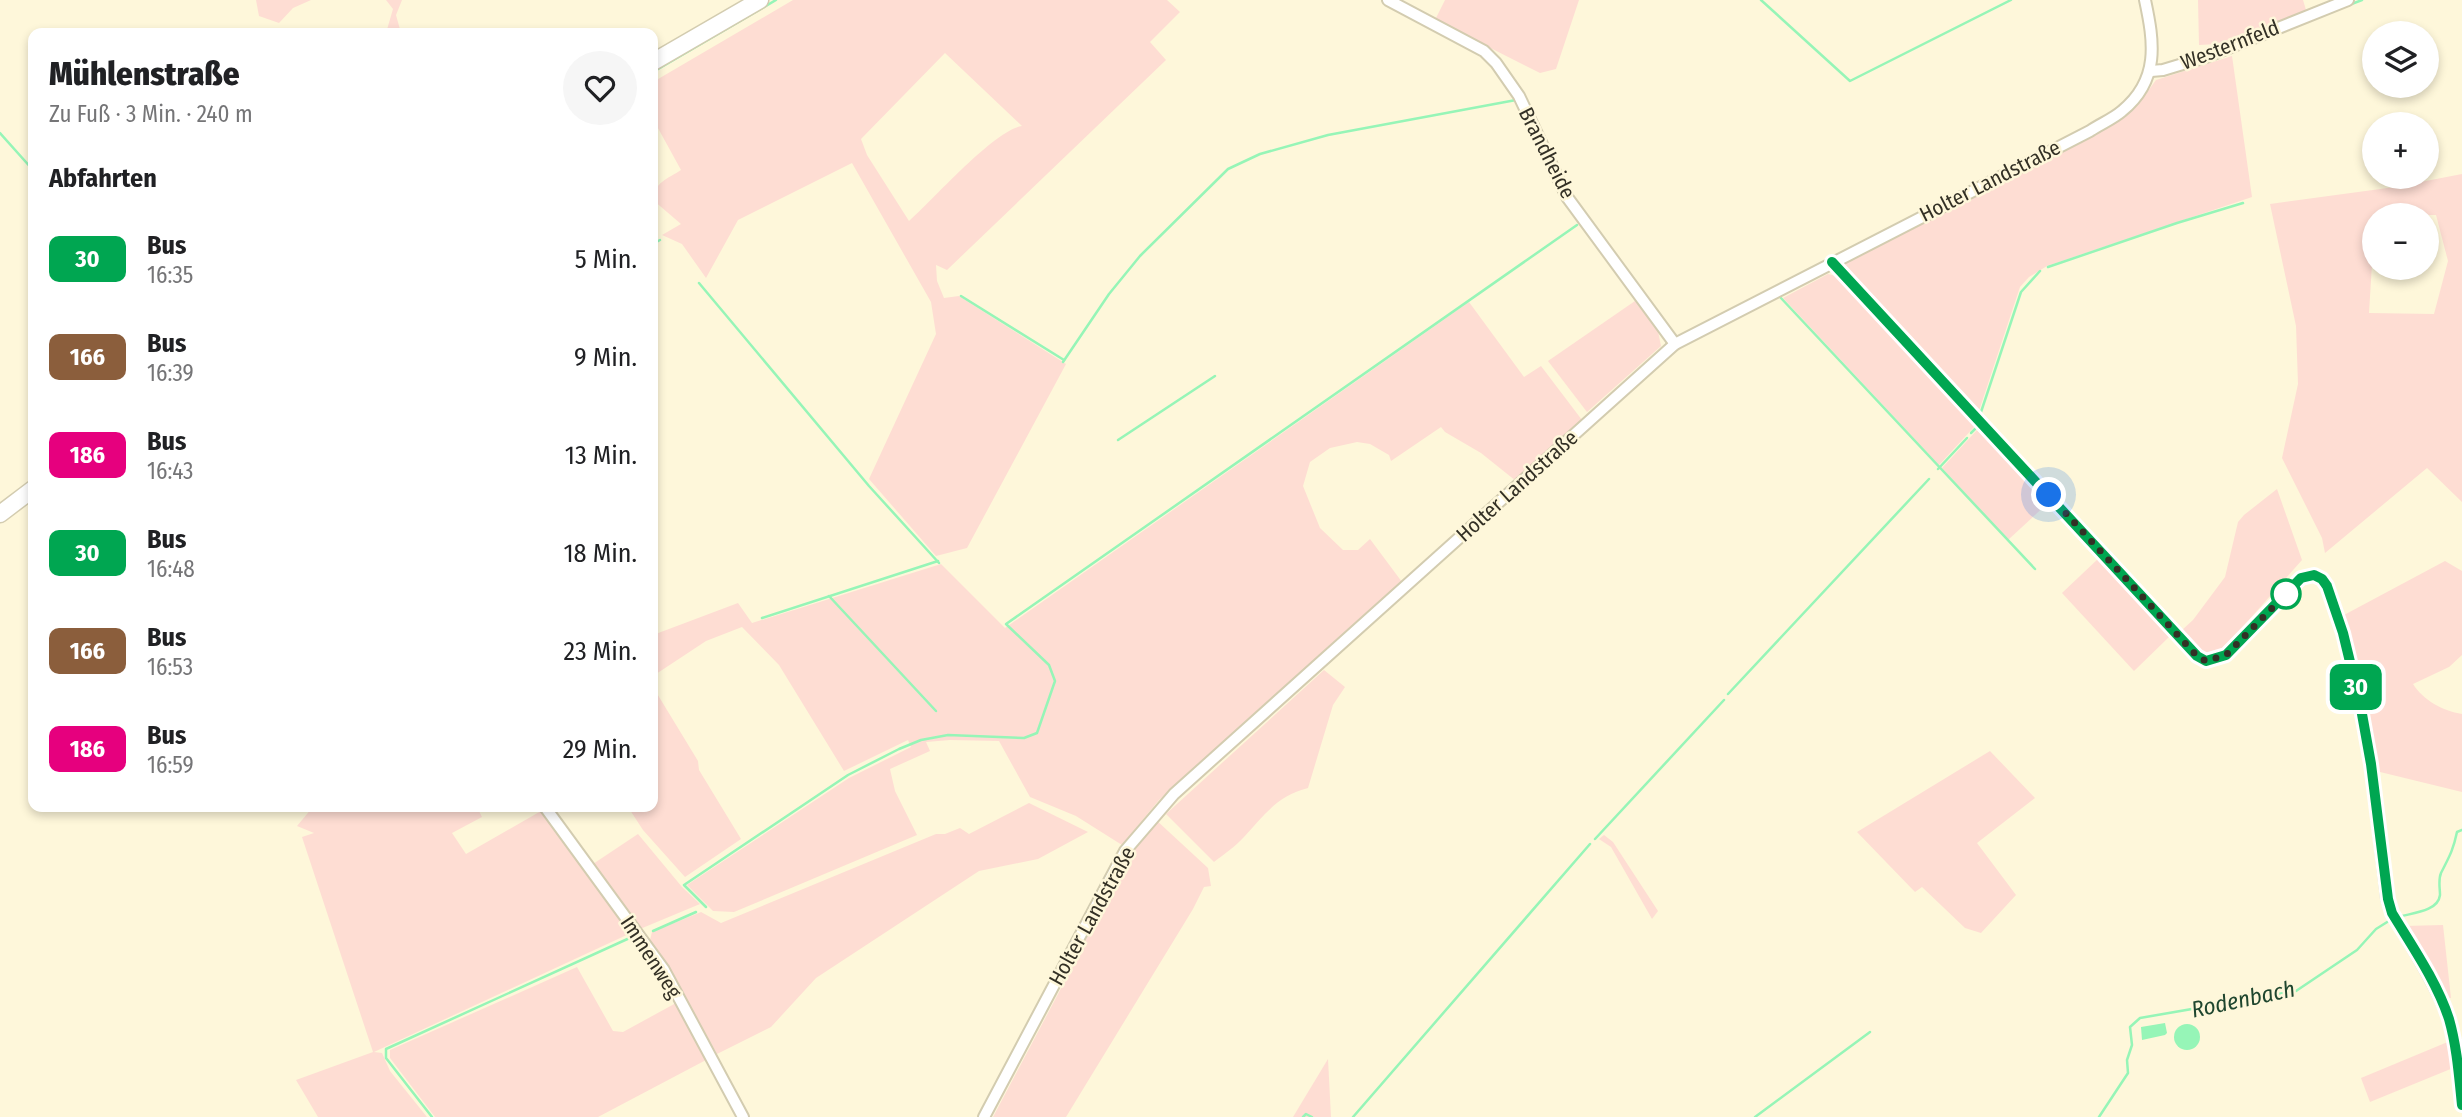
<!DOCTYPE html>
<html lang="de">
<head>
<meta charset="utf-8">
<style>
  :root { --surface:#fff; --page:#f6f6f6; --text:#202124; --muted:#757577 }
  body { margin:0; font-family:"Fira Sans Condensed",sans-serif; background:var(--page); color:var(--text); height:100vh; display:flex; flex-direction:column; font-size:26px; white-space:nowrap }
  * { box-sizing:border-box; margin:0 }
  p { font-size:23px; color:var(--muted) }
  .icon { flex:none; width:38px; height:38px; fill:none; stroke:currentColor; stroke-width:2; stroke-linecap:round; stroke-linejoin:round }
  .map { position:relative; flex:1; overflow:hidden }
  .details { position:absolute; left:28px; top:28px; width:630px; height:784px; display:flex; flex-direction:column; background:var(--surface); border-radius:14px; box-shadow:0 4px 10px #0003 }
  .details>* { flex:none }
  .badge { padding:0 14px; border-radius:10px; font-size:24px; line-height:46px }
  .fabs { position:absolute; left:2362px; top:21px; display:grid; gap:14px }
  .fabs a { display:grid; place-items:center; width:77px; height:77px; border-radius:50%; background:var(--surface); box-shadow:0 4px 10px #0003; font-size:35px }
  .you { position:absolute; width:35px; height:35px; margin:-18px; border:5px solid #fff; border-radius:50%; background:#1a73e8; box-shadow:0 0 0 10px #1a73e833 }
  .map>.badge { position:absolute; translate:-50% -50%; box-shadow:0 0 0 4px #fff }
  h2 { padding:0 21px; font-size:26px; line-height:63px }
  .round { display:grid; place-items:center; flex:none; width:74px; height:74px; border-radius:37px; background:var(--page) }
  .overview { display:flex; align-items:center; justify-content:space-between; height:119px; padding:0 21px }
  h1 { font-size:33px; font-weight:800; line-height:52px }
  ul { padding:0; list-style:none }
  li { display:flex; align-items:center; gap:21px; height:98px; padding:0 21px }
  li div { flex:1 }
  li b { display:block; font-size:26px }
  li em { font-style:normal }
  li .badge { min-width:77px; font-weight:700; text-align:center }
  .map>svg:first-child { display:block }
</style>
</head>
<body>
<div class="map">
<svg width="2462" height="1117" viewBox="0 0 2462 1117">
  <rect width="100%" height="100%" fill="#fef7da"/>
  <g fill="#feddd3" fill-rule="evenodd">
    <polygon points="256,0 311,0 293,8 279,23 259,16"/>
    <polygon points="386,0 402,0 396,15 401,33 386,33 393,9"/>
    <path d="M793,0h374l13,12 -30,30 16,18 -219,210 -11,-5 1,16 7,17 15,-2 107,68 -99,184 -31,8 -67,-77 67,-145 -5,-32 -79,-139 -114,57 -32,58 -24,-34 -20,-9 19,-11 -28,-24c0,-17 16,-22 28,-30l-28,-51v-37zM945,53l77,73c-28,4 -89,74 -113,95l-42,-66 -6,-16z"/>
    <polygon points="1445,0 1579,0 1556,69 1540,73 1435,20"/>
    <polygon points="2198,0 2303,0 2306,10 2304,13 2234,43 2199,45"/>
    <polygon points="2232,56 2252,197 2047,266 2029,277 2020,287 1979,411 1846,270 1845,265 1849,260 2114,124 2140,102 2156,80"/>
    <path d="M2462,174v328l-35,-34 -102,85 -3,-15 -40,-80 16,-74 -2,-58 -26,-122 125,-17zM2375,215h61l12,46 -14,53 -65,-1z"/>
    <polygon points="1828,274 1836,276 1975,426 1939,465 1783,298"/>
    <polygon points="1635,301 1658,331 1661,346 1587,412 1548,361"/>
    <polygon points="1469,302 1524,377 1541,366 1582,420 1516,481 1481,453 1445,432 1441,427 1391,461 1389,455 1370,444 1357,442 1330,448 1310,462 1303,486 1320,528 1343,550 1358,550 1370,539 1402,582 1159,800 1122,845 1076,816 1030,797 999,741 950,740 926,742 930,751 890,769 895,791 917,835 734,912 713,911 687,885 849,778 911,747 908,740 844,771 779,665 742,627 706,641 653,676 653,635 738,603 752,623 941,564 1005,628"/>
    <polygon points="1977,430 2048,503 2008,540 1942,468"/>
    <polygon points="2277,489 2302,560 2224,648 2213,654 2203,652 2182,630 2193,620 2225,577 2238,522 2244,515"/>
    <polygon points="2099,558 2170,636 2134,671 2062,593"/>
    <path d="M2445,561l17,10v84l-13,12 -36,17c10,16 30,27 49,30v78l-86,-21 -32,-156z"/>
    <path d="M1324,670l21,17 -12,18 -25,83c-31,8 -44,27 -64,49 -9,10 -20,17 -30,25l-48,-48z"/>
    <polygon points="653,687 698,761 699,770 741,839 685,877 643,830 628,807 653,807"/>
    <polygon points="1990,751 2035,798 1977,843 2016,895 1981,933 1965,928 1922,887 1915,892 1857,832"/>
    <polygon points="1029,803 1088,832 1038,859 979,871 816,978 771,1027 717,1054 669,968 650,940 652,932 701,912 721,923 936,834 945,834 960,828 969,834"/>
    <polygon points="317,807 477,807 482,817 452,833 466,854 541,811 631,933 374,1052 382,1053 390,1071 427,1117 318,1117 296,1080 373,1052 302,837 314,833 297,826 312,808"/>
    <polygon points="1155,819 1208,868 1211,886 1204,887 1193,909 1066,1117 993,1117 1076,960 1128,853"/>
    <polygon points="638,834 682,887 700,904 640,929 593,864"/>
    <polygon points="1604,835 1613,842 1658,911 1652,919 1611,847 1599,839"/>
    <polygon points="2443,925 2451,998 2444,998 2404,926"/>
    <polygon points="577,967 613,1031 623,1032 676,1003 706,1060 598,1117 435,1117 390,1058 390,1050"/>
    <polygon points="2450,1041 2453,1068 2370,1102 2361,1078"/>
    <polygon points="1328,1059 1331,1117 1293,1117"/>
  </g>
  <g fill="#96f5b7">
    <polygon points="2165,1023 2167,1033 2165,1035 2142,1040 2141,1027"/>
    <circle cx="2187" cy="1037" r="13"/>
  </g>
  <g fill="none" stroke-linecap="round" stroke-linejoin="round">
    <g stroke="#96f5b7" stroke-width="2.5">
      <polyline points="1761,0 1850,81 2011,0"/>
      <polyline points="2349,5 2362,0"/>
      <polyline points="653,72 776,0"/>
      <polyline points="0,133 33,170"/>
      <polyline points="653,244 660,240"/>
      <polyline points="2048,267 2177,223 2243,203"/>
      <polyline points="699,283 869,486 939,563"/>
      <polyline points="961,296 1064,360"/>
      <polyline points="1780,297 2035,569"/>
      <polyline points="1063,362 1109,294 1140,256 1228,169 1260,154 1328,135 1516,100"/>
      <polyline points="1980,415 2021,292 2040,271"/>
      <polyline points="1971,433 1976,428"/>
      <polyline points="1118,440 1215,376"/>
      <polyline points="2025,463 2202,653"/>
      <polyline points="1938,469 1967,438"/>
      <polyline points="829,596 936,711"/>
      <polyline points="762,618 938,561"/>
      <polyline points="1728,694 1929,479"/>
      <polyline points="1595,839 1724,700"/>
      <polyline points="706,907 684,885 848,775 899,749 921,740 948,735 1024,738 1037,733 1055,681 1049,665 1006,624 1577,225"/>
      <path d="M2398,917c13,-4 40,-5 42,-22 0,-7 -2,-15 1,-22 8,-16 12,-22 16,-41l5,-2"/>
      <polyline points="653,931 696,912"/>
      <polyline points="432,1117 386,1058 386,1049 634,936"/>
      <polyline points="1303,1117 1306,1114 1312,1117"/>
      <polyline points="1353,1117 1590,844"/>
      <polyline points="1755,1117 1870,1032"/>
      <polyline points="2099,1117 2128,1073 2127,1060 2132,1045 2130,1027 2140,1018 2296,991 2357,950 2376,929 2392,919"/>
    </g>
    <defs>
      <g id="street">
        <polyline points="1388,0 1484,51 1496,63 1519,96 1567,197 1675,344"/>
        <polyline points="2151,71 2163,70 2206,57 2348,0"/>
        <path d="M1832,262l365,394 9,5 20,-6 75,-77 13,-3 8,4 5,7 16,47 17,70 11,61 16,135 5,14c19,33 41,66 55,101 11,29 12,61 15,91"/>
        <polyline points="545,807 664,970 743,1117"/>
        <path d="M984,1117l141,-266 49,-57 501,-450 415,-213c10,-7 23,-12 32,-20 38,-31 32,-69 23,-111"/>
      </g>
      <g id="secondary">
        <polyline points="653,62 760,0"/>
        <polyline points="0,514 33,489"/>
      </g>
    </defs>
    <use href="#street" stroke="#d3ccb0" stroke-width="14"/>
    <use href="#secondary" stroke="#d3ccb0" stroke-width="19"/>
    <use href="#street" stroke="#fff" stroke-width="10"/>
    <use href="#secondary" stroke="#fff" stroke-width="16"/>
  </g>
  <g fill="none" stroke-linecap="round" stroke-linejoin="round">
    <defs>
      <path id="line" d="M1832,262l365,394 9,5 20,-6 75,-77 13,-3 8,4 5,7 16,47 17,70 11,61 17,135 4,14c20,33 45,69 57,106 8,28 10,57 13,86"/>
    </defs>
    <use href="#line" stroke="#fff" stroke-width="16"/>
    <use href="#line" stroke="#00a651" stroke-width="10"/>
    <polyline stroke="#333025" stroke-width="7" stroke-dasharray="0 12.6" points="2049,495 2197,656 2206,661 2226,655 2286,594"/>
  </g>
  <circle fill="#fff" stroke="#00a651" stroke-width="3.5" cx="2286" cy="594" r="14"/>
  <g text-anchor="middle" stroke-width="5" stroke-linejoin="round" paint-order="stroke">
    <g font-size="21" fill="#333025" stroke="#fef7da">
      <text transform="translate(2230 45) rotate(-21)" y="7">Westernfeld</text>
      <text transform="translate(1547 153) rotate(63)" y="7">Brandheide</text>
      <text transform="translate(1990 181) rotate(-27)" y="7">Holter Landstraße</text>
      <text transform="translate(1517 486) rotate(-42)" y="7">Holter Landstraße</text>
      <text transform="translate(1092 916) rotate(-61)" y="7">Holter Landstraße</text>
      <text transform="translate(651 957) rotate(57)" y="7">Immenweg</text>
    </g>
    <g font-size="23" font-style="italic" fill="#1f462e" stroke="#fef7da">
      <text transform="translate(2243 999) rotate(-12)" y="8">Rodenbach</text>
    </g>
  </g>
</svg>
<div class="fabs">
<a><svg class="icon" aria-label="layers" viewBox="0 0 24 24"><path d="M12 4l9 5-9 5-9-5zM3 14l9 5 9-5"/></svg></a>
<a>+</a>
<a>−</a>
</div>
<div class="you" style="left:2049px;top:495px"></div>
<b class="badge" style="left:2356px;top:687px;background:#00a651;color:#fff">30</b>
<section class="details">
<div class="overview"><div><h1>Mühlenstraße</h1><p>Zu Fuß · 3 Min. · 240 m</p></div><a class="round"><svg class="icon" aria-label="heart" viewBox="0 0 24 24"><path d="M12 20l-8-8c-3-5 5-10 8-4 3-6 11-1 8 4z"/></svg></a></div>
<h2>Abfahrten</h2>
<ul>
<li><span class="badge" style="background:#00a651;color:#fff">30</span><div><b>Bus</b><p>16:35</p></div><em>5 Min.</em></li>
<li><span class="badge" style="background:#8b5e3c;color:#fff">166</span><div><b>Bus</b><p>16:39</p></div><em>9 Min.</em></li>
<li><span class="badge" style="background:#e6007e;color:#fff">186</span><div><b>Bus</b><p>16:43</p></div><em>13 Min.</em></li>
<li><span class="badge" style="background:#00a651;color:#fff">30</span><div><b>Bus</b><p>16:48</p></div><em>18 Min.</em></li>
<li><span class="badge" style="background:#8b5e3c;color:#fff">166</span><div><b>Bus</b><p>16:53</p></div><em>23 Min.</em></li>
<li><span class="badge" style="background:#e6007e;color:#fff">186</span><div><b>Bus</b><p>16:59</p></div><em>29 Min.</em></li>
</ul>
</section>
</div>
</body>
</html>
